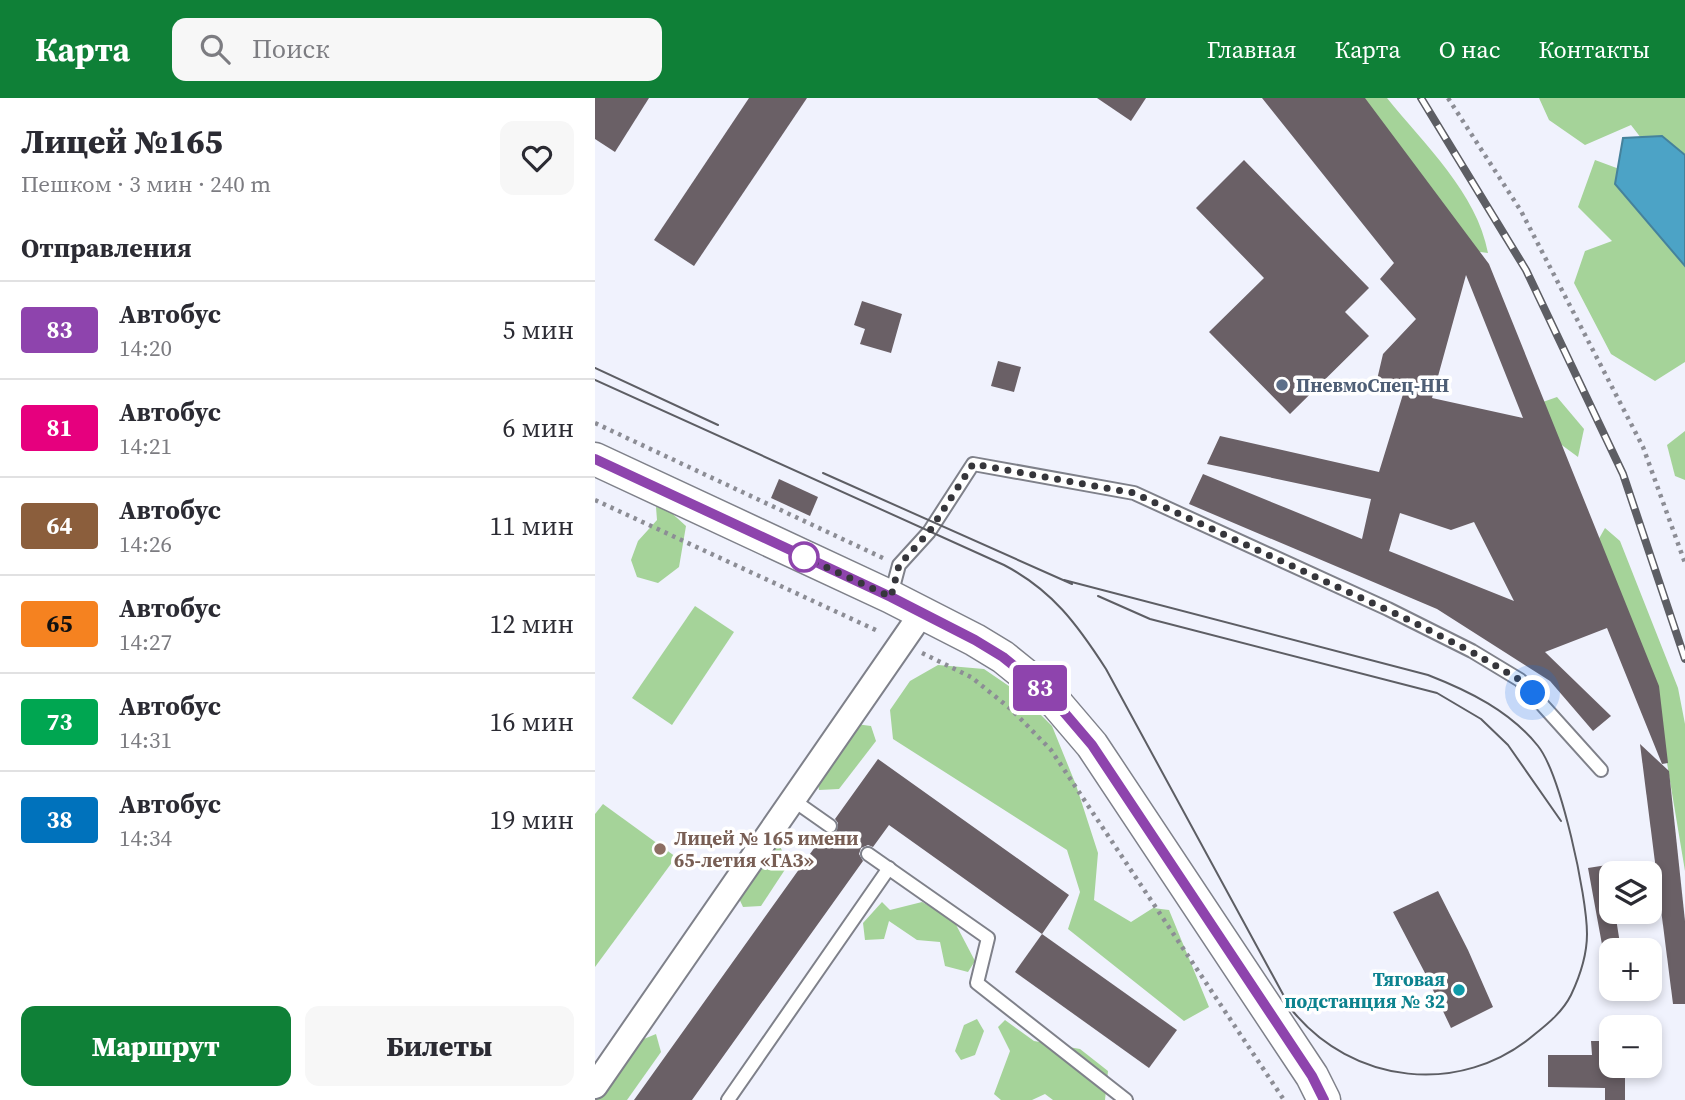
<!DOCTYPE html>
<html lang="ru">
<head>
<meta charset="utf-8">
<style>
  :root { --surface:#fff; --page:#f7f7f7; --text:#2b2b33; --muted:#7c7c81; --line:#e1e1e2; --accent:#0f8037 }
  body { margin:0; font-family:"Source Serif 4",serif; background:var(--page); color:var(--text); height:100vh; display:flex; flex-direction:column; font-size:26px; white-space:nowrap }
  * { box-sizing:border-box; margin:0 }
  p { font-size:23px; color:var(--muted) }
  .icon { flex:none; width:38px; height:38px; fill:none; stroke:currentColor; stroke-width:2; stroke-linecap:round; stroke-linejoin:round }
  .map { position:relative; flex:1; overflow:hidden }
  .side { display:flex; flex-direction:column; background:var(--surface); width:595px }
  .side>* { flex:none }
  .badge { padding:0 14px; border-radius:5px; font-size:24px; line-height:46px }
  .tools { position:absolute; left:1004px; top:763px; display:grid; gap:14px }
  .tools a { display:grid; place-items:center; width:63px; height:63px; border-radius:14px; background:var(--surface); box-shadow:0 4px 10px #0003; font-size:35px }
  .you { position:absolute; width:35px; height:35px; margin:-18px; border:5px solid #fff; border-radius:50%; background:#1a73e8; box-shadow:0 0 0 10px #1a73e833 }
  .map>.badge { position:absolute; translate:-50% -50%; box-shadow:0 0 0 4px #fff }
  h2 { padding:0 21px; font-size:26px; line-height:63px }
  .round { display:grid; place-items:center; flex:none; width:74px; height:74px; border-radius:14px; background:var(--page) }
  .head { display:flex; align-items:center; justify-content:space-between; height:119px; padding:0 21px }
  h1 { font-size:33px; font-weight:800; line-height:52px }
  .primary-button { display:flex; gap:14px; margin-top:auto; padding:14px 21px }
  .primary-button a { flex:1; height:80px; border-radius:14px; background:var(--accent); color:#fff; font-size:28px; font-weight:800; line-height:80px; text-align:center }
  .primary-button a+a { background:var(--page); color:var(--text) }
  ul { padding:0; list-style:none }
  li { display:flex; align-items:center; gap:21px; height:98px; padding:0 21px; border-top:2px solid var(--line) }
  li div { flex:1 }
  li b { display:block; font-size:26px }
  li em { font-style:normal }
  li .badge { min-width:77px; font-weight:700; text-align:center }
  header { display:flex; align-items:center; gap:42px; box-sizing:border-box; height:98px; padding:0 35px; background:var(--accent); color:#fff }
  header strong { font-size:33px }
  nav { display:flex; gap:38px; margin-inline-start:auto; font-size:24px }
  .search { width:490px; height:63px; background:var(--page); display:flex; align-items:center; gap:18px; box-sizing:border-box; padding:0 24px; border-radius:14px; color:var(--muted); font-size:26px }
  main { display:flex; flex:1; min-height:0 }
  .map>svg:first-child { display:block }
</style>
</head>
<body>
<header>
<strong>Карта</strong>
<div class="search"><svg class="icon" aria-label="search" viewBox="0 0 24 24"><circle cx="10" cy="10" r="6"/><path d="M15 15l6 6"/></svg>Поиск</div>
<nav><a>Главная</a><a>Карта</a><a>О нас</a><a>Контакты</a></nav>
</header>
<main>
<section class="side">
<div class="head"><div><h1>Лицей №165</h1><p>Пешком · 3 мин · 240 m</p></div><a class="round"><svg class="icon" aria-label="heart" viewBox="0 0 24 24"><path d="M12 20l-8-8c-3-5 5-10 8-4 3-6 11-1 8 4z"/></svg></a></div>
<h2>Отправления</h2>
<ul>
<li><span class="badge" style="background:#8e44ad;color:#fff">83</span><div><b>Автобус</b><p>14:20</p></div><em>5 мин</em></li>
<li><span class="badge" style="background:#e6007e;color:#fff">81</span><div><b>Автобус</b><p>14:21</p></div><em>6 мин</em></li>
<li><span class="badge" style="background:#8b5e3c;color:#fff">64</span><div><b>Автобус</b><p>14:26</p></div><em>11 мин</em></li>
<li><span class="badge" style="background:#f58220;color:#111">65</span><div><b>Автобус</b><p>14:27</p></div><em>12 мин</em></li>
<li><span class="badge" style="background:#00a651;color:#fff">73</span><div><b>Автобус</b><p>14:31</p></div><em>16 мин</em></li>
<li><span class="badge" style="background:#0072bc;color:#fff">38</span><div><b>Автобус</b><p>14:34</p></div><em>19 мин</em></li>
</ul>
<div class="primary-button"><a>Маршрут</a><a>Билеты</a></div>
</section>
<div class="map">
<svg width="1090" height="1002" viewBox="0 0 1090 1002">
  <rect width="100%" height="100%" fill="#f0f2fd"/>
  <g fill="#a5d399">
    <path d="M762,0h30c37,46 90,95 101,155l-15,-2z"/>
    <polygon points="944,0 1090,0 1090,97 1036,27 990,47 954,22"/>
    <polygon points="1000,62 1054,82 1090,137 1090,264 1060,283 1016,256 979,185 990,153 1017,143 983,109"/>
    <polygon points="962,299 989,331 983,359 960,342 945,305"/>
    <polygon points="1090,333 1090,382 1080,378 1072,347"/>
    <polygon points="61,409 71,410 91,428 84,469 63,485 42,479 36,462 43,443 62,422"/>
    <polygon points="1010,430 1025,443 1083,590 1090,626 1090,773 1059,587 1001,446"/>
    <polygon points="100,508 139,534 77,627 37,600"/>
    <polygon points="343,567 389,571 424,595 457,628 481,687 503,755 499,802 536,824 558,810 574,812 614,909 589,923 473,831 485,794 472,752 298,641 295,612 315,583"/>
    <polygon points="261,626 276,628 281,643 244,691 224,692 222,680"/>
    <polygon points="8,706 81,759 0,869 0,716"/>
    <polygon points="185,748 193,767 166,808 148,809 141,794 169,750"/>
    <polygon points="287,804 295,812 327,804 358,821 380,863 373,874 350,868 345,844 322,842 294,823 289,841 270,842 268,825"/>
    <polygon points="382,921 389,933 380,957 366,962 360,953 369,927"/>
    <polygon points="410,922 439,943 485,951 513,973 510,1002 458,1002 450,996 437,1002 406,1002 399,996 415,953 403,929"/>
    <polygon points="61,936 66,954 32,1002 0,1002 39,945"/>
  </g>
  <polygon fill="#4ca3c6" stroke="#45829c" stroke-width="2" points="1067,38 1090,57 1090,168 1020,86 1028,40"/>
  <g fill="#6a6066" fill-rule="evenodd">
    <polygon points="0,0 54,0 20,54 0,41"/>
    <polygon points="154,0 212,0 99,168 59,142"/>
    <polygon points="502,0 551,0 536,23"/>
    <path d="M667,0h103l124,166 170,422 9,77 -6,1 -55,-136 -62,24 66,64 -18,15 -43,-50 -113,-72 -248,-105 14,-30 159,65 9,-40 -164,-35 13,-28 159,36 25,-81 -28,-7 7,-30 33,-35 -36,-40 14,-16zM871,177l57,143 -91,-20zM805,415l51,17 23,-8 40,79 -125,-50z"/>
    <polygon points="649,62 774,190 750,214 774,238 695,316 614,234 669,180 601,110"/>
    <polygon points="267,203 307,216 296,255 265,246 270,231 259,227"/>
    <polygon points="403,263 426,269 419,294 396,288"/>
    <polygon points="184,381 223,399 215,418 176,400"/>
    <polygon points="1045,646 1074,673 1090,823 1090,906 1078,906"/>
    <polygon points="283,661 474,797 447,836 294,727 278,749 273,747 266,750 264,756 268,763 97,1002 39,1002 230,735 238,736 242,732 243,725 240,721"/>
    <polygon points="1012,767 1017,795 1017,814 1020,814 1026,852 1008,852 993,770"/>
    <polygon points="843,793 873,852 898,909 856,930 830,875 798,814"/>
    <polygon points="447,836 582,932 554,970 420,874"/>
    <polygon points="996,943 1017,943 1017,968 1020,968 1020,977 1030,977 1030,1002 1010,1002 1010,990 953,989 953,957 997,957"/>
  </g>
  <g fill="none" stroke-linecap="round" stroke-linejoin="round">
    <defs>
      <g id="service">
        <polyline points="296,497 304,467 334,434 378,366 539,395 793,511 877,553 925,582 1006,672"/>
        <polyline points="198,702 235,728"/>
        <polyline points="273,756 393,840 382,885 531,1002"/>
        <polyline points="133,1002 294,770"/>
      </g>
      <polyline id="minor" points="0,988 327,515"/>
      <polyline id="tertiary" points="0,361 296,499 380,542 408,559 434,580 462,606 497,647 717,978 729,1002"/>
    </defs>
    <use href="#service" stroke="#7f818a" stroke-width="16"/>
    <use href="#minor" stroke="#7f818a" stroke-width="28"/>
    <use href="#tertiary" stroke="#7f818a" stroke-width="35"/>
    <g stroke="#8c8d95" stroke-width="4.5" stroke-dasharray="3.5 5" stroke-linecap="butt">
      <polyline points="853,0 926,113 1048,349 1090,465"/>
      <polyline points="0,325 288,460"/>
      <polyline points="0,402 285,534"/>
      <polyline points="327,555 376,579 417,612 456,652 689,1002"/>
    </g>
    <use href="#service" stroke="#fff" stroke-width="12"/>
    <use href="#minor" stroke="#fff" stroke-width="24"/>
    <use href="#tertiary" stroke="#fff" stroke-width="32"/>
    <g stroke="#5d5e64" stroke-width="2">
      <polyline points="0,270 123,327"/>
      <path d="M0,282l409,185c48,25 73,59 102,104l185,340c61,76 170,88 244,25 14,-11 28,-23 36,-39 9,-19 16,-40 16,-61 0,-38 -26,-159 -49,-188 -28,-35 -69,-55 -110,-71l-364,-95"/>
      <polyline points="228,375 477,486"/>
      <polyline points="503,498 555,521 842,595 886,621 913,647 966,723"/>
    </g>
    <defs>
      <polyline id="rail" points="826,0 931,172 1028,376 1090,561"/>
    </defs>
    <use href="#rail" stroke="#5d5e64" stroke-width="8"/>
    <use href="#rail" stroke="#fff" stroke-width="5" stroke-dasharray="16" stroke-linecap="butt"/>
  </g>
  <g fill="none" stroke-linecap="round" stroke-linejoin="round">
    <defs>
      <polyline id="line" points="0,361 296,499 380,542 408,559 434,580 462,606 497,647 717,978 729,1002"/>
    </defs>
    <use href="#line" stroke="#fff" stroke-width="16"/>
    <use href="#line" stroke="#8e44ad" stroke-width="10"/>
    <polyline stroke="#36363b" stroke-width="7" stroke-dasharray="0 12.6" points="209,459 296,499 304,467 334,434 378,366 539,395 814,522 877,554 925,582 938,595"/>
  </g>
  <circle fill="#5c6f8a" stroke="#fff" stroke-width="2.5" cx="687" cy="287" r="7"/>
  <circle fill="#fff" stroke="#8e44ad" stroke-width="3.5" cx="209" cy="459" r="14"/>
  <circle fill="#8d6e63" stroke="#fff" stroke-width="2.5" cx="65" cy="751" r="7"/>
  <circle fill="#0f9aa8" stroke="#fff" stroke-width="2.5" cx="864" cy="892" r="7"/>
  <g text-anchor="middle" stroke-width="7" stroke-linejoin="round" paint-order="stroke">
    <g font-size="19" font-weight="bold" fill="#4e5e75" stroke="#fff" text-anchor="start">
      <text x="701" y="294">ПневмоСпец-НН</text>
    </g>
    <g font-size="19" font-weight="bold" fill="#785e54" stroke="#fff" text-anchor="start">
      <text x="79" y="747">Лицей № 165 имени<tspan x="79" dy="22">65-летия «ГАЗ»</tspan></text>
    </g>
    <g font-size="19" font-weight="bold" fill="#0d838f" stroke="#fff" text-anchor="end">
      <text x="850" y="888">Тяговая<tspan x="850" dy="22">подстанция № 32</tspan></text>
    </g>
  </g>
</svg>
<div class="tools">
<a><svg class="icon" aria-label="layers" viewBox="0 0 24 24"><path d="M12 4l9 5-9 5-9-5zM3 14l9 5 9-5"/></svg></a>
<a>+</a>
<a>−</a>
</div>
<div class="you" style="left:938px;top:595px"></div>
<b class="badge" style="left:445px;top:590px;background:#8e44ad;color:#fff">83</b>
</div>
</main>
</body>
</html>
